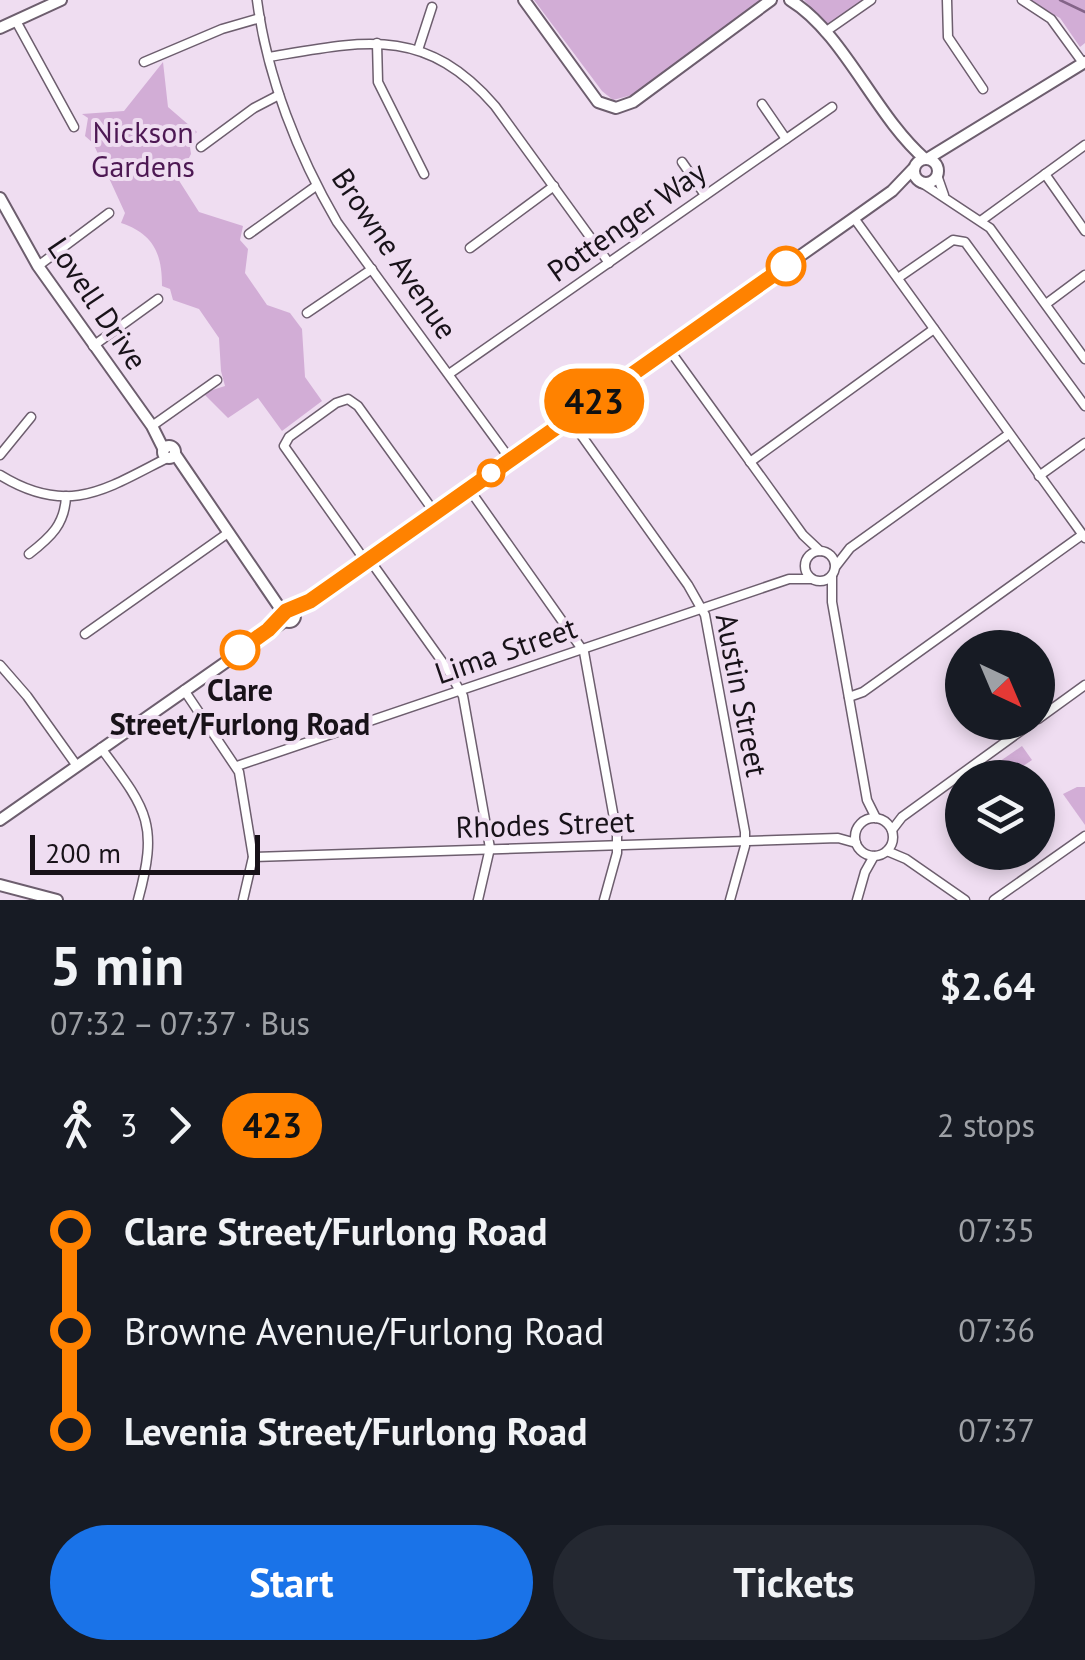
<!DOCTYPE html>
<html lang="en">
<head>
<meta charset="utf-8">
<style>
  :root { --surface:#171b24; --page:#242831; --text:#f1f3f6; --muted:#9ea1a6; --accent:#1a73e8 }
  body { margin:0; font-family:"PT Sans",sans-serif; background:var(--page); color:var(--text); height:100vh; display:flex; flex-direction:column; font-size:38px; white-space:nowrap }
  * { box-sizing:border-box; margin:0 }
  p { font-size:32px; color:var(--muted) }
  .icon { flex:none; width:55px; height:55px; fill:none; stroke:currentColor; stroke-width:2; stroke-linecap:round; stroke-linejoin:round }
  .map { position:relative; height:900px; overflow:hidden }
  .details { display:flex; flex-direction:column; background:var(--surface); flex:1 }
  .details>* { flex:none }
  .badge { padding:0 20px; border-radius:32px; font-size:35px; line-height:65px }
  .needle { width:65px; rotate:136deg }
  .controls { position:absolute; left:945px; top:630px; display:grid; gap:20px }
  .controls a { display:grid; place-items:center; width:110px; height:110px; border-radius:50%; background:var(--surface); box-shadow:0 5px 15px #0003; font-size:50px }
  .scale { position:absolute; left:30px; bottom:25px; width:230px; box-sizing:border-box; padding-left:10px; border:5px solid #181219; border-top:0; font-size:28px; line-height:35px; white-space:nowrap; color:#181219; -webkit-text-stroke:8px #efddf1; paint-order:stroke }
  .map>.badge { position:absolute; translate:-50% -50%; box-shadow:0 0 0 5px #fff }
  .legs { display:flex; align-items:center; gap:15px; height:110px; padding:0 50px; font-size:32px }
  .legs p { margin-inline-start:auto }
  .overview { display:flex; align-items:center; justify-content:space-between; height:170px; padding:0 50px }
  h1 { font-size:55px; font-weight:700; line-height:75px }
  .button { display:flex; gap:20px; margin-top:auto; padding:20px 50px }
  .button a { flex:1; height:115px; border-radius:60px; background:var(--accent); color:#fff; font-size:40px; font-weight:700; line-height:115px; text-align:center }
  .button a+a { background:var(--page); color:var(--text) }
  ul { padding:0 50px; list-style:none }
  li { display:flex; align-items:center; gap:35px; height:100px; font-size:38px }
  li i { display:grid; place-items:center; width:15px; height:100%; margin:0 12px; background:currentColor }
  li i::after { content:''; width:25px; height:25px; margin:-12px; border:8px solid; border-radius:50%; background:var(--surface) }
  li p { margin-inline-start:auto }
  li:first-child i { background:linear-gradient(#0000 50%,currentColor 0) }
  li:last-child i { background:linear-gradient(currentColor 50%,#0000 0) }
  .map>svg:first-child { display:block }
</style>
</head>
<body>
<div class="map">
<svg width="1085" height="900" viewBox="0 0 1085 900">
  <rect width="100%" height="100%" fill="#efddf1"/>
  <g fill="#d2add6">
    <polygon points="534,0 761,0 632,95 613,100 602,91"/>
    <polygon points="804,0 864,0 826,26"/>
    <polygon points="1025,0 1085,0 1085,43 1080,47 1060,18"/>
    <path d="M163,62l5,45 29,25 -8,8 2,14 -13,25 21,33 44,14 -3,14 8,9 -3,24 22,32 23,8 12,16 3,48 17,24 -40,30 -24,-33 -30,20 -25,-25 22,-7 -4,-15 -2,-33 -20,-29 -26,-9 -3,-11 -8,-3c0,-32 -8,-52 -41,-63l4,-10 -32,-70 -8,-7 3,-18 -6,-4 42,-3z"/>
    <polygon points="1022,746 1032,760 1007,777 1001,777 993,766"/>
    <polygon points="1077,787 1085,787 1085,825 1063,794"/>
  </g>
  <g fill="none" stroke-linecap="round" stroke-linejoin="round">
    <polyline stroke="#846488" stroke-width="2.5" points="1060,0 1085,12"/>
    <defs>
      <g id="street">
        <path d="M257,0c10,77 41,155 80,222l173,237"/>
        <polyline points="947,0 948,37 983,89"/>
        <polyline points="1022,0 1051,19 1083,63"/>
        <polyline points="16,21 74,127"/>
        <polyline points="825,32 871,0"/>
        <polyline points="377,43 378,82 424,174"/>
        <polyline points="418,50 432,7"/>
        <path d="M269,57c94,-16 156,-32 226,49l114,157"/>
        <polyline points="144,62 222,29 260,18"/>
        <polyline points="762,104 786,139"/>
        <polyline points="201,147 254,108 279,95"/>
        <polyline points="682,162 705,195"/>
        <polyline points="1045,174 1085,231"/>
        <polyline points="937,175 944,195"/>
        <polyline points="922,183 990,228 1085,359"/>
        <polyline points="854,218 1085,538"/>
        <polyline points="982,220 1085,145"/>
        <polyline points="249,234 316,186"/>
        <polyline points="470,248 554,186"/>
        <polyline points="38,266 109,213"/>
        <polyline points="898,278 953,240 965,242 1085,406"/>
        <polyline points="1046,304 1085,275"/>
        <polyline points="307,313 372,269"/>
        <polyline points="93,346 158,299"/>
        <polyline points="668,348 803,535 820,551"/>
        <polyline points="449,374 832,107"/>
        <polyline points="569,418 688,585 705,615 745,832 745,846 730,900"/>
        <polyline points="152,426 217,380"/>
        <polyline points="0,455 31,417"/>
        <polyline points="750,462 934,329"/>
        <path d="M0,475c68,42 106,14 167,-17"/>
        <polyline points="1039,476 1085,443"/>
        <polyline points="469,489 584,652 617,835 617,853 604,900"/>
        <circle cx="820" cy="566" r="15"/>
        <path d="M29,554c22,-17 36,-30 37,-58"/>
        <polyline points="369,559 446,667 463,696 490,848 478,900"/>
        <polyline points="366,562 284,446 289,437 336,403 348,399 358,406 435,513"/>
        <polyline points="836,566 850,548 1009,434"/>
        <polyline points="832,576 832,602 867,800 876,818"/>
        <polyline points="85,634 228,533"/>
        <polyline points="0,665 27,696 77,766"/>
        <polyline points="184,690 239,772 253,857 243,900"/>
        <polyline points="849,697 863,692 1082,535"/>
        <polyline points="1038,719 1085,685"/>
        <path d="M101,748c46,62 58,75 37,152"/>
        <polyline points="237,766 789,579 811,579"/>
        <circle cx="874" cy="837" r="19"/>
        <polyline points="892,830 902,817 1033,722"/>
        <polyline points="887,851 906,859 965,900"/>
        <polyline points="253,857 838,838 856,843"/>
        <polyline points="857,900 865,872 874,856"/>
        <polyline points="994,900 1085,836"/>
      </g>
      <g id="secondary">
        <polyline points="524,0 598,102 616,108 633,102 771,0"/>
        <path d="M790,0c54,33 85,116 135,159"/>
        <polyline points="0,28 61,0"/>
        <circle cx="926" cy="171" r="12"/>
        <polyline points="927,159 1085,62"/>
        <polyline points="0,198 38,266 152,426 164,450"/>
        <circle cx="169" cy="452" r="6"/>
        <polyline points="175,454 284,614"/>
        <polyline points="292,610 310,601 854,218 892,191 913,169"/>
        <circle cx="289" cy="616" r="6"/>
        <polyline points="0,820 286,620"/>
        <polyline points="0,885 57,900"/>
      </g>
    </defs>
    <use href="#street" stroke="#6d5e6e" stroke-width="11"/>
    <use href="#secondary" stroke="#6d5e6e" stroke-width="14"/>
    <use href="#street" stroke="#fff" stroke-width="8"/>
    <use href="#secondary" stroke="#fff" stroke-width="10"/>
  </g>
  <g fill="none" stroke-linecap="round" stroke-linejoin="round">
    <defs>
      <polyline id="line-1" points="240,650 268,630 286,611 310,601 786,266"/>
    </defs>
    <use href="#line-1" stroke="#fff" stroke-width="22"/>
    <use href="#line-1" stroke="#ff8200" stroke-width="15"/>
  </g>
  <g fill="#fff" stroke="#ff8200" stroke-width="5">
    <circle cx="786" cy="266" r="18"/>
    <circle cx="491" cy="473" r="12"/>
    <circle cx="240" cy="650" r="18"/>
  </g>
  <g text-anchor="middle" stroke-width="8" stroke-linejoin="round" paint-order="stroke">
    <g font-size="30" fill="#4d1853" stroke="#efddf1">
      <text x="143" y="143">Nickson<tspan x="143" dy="34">Gardens</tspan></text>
    </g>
    <g font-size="30" fill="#181219" stroke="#efddf1">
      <text transform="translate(627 222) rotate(-35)" y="10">Pottenger Way</text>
      <text transform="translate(394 254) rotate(56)" y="10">Browne Avenue</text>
      <text transform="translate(97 304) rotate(56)" y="10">Lovell Drive</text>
      <text transform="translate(506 651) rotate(-19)" y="10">Lima Street</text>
      <text transform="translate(741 695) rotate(79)" y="10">Austin Street</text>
      <text transform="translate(545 825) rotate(-2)" y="10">Rhodes Street</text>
    </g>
    <g font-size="30" font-weight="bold" fill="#181219" stroke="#efddf1">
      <text x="240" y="701">Clare<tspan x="240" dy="34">Street/Furlong Road</tspan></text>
    </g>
  </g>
</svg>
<div class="controls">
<a><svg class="needle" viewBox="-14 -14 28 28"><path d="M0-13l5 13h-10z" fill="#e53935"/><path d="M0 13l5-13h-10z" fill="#9ea1a6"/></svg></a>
<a><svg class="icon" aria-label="layers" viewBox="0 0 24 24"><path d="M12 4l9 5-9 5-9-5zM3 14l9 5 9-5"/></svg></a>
</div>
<div class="scale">200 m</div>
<b class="badge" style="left:594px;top:401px;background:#ff8200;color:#111">423</b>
</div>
<section class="details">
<div class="overview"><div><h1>5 min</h1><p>07:32 – 07:37 · Bus</p></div><b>$2.64</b></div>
<div class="legs"><svg class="icon" aria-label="walk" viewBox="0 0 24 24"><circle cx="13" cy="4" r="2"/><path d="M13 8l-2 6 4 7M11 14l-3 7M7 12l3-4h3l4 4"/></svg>3<svg class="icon" aria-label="forward" viewBox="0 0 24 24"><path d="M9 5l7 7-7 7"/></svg><b class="badge" style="background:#ff8200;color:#111">423</b><p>2 stops</p></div>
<ul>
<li><i style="color:#ff8200"></i><b>Clare Street/Furlong Road</b><p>07:35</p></li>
<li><i style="color:#ff8200"></i><span>Browne Avenue/Furlong Road</span><p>07:36</p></li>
<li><i style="color:#ff8200"></i><b>Levenia Street/Furlong Road</b><p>07:37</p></li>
</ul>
<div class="button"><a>Start</a><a>Tickets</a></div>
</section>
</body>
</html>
